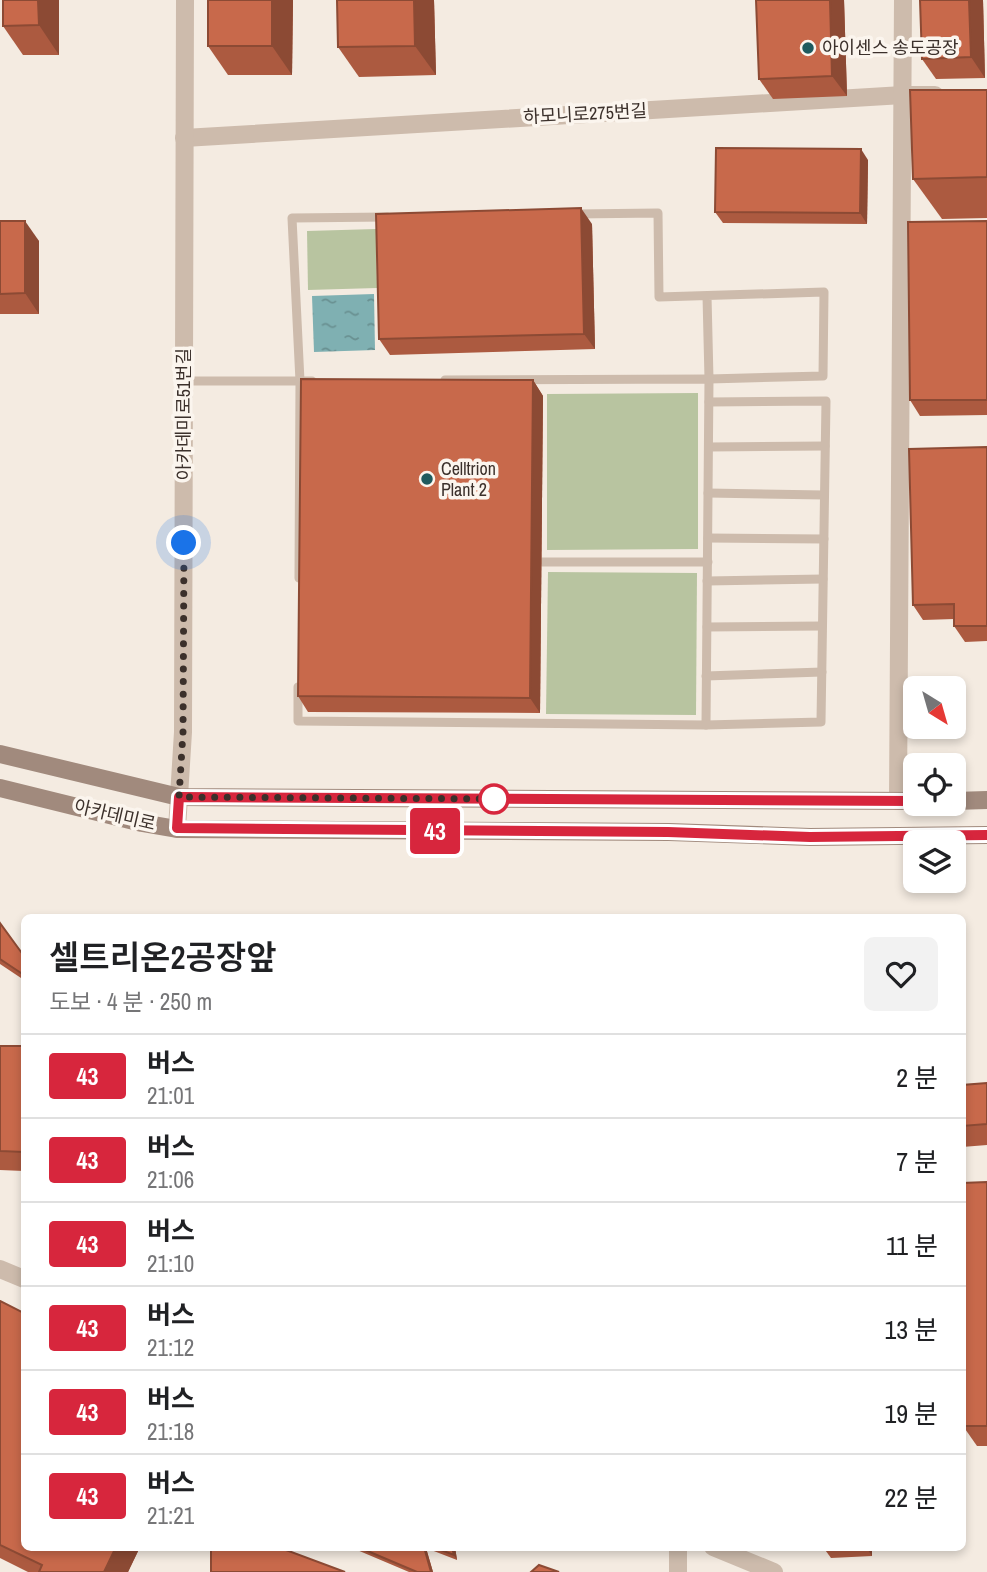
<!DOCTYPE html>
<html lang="ko">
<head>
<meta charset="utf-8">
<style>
  :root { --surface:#fff; --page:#f2f2f2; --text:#202124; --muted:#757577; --line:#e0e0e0 }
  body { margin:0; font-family:"Archivo Narrow","Noto Sans KR",sans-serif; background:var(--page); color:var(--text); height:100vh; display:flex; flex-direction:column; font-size:26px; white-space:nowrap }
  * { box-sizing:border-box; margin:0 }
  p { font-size:23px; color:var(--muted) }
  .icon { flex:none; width:38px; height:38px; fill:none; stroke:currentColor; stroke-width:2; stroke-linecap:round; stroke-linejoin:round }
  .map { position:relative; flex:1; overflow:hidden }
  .panel { position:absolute; left:21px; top:914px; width:945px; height:637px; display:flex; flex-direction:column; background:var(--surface); border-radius:10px; box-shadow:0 4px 10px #0003 }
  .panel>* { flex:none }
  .badge { padding:0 14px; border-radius:5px; font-size:24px; line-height:46px }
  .needle { width:46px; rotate:143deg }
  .fabs { position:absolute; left:903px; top:676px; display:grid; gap:14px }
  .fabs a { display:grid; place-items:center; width:63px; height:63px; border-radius:10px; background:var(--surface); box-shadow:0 4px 10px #0003; font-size:35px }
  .you { position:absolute; width:35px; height:35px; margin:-18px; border:5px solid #fff; border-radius:50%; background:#1a73e8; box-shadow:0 0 0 10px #1a73e833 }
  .map>.badge { position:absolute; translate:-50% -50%; box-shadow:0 0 0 4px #fff }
  .round { display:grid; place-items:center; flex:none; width:74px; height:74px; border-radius:10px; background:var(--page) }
  .overview { display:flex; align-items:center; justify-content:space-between; height:119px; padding:0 28px }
  h1 { font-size:33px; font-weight:600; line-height:52px }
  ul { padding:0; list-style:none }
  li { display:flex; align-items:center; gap:21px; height:84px; padding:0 28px; border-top:2px solid var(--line) }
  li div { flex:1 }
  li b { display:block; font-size:26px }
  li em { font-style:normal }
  li .badge { min-width:77px; font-weight:700; text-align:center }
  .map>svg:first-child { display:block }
</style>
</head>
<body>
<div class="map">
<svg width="987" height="1572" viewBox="0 0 987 1572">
  <defs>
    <pattern id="water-ripples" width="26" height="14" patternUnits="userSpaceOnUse" patternTransform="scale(1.75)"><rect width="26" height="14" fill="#7fb0b2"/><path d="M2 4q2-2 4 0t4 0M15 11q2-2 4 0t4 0" fill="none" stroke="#699091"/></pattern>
  </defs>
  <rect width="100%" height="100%" fill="#f4ebe1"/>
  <g fill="#b8c4a0">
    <polygon points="376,229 377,288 308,290 307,231"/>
    <polygon points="698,393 698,549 547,550 547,394"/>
    <polygon points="548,572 697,573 696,715 546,714"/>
  </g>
  <polygon fill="url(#water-ripples)" points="374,294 375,350 314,352 312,296"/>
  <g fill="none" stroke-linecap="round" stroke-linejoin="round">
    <g stroke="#cdbbac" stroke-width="9">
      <polyline points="576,214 658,213 659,297 824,292 823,376 709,379 707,296"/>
      <polyline points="184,381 312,381"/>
      <polyline points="709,447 825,446"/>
      <polyline points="708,493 824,495"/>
      <polyline points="708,538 824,539"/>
      <polyline points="542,562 708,562"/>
      <polyline points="299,578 300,381 292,218 387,217"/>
      <polyline points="707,581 823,579"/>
      <polyline points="707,627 822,626"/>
      <polyline points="706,676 822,672"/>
      <polyline points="298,687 298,721 706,725 709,379 445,380"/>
      <polyline points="706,725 821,722 826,401 709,402"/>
    </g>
    <g stroke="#cdbbac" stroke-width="18">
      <polyline points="184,138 903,95 935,95"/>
      <polyline points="898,801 903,0"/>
      <polyline points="177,829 183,732 185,0"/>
      <polyline points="0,1269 24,1279"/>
      <polyline points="713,1547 774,1572"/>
      <polyline points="678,1572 678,1547"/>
    </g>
    <g stroke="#a18a7d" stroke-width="18">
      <polyline points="0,754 179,797 915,801"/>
      <polyline points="0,788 142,823 177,829 669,832 810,837 987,835"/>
      <polyline points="954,801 987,800"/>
    </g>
  </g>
  <g fill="#ac5a40">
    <polygon points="3,0 59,0 59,55 23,55 3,26"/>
    <polygon points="208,0 293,0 292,75 228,75 208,46"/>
    <polygon points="337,0 434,0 436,75 359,77 338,47"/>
    <polygon points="844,0 847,96 773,99 759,79"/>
    <polygon points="983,0 985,78 936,79 922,59"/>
    <polygon points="987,90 987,218 942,219 913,179"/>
    <polygon points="868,160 867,224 723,223 715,212"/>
    <polygon points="0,221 39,241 39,314 0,314"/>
    <polygon points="987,221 987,415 920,416 910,400"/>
    <polygon points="592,224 595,349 390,355 379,339"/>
    <polygon points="533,380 543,396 540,713 308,712 298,696"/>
    <polygon points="987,447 987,641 965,642 954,626 954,619 923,620 913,605"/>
    <polygon points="0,923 24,956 24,980 0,964"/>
    <polygon points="0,1046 24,1046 24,1171 0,1170"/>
    <polygon points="987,1083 987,1145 962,1147 962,1085"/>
    <polygon points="987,1182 987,1446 977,1446 963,1426"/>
    <polygon points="0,1301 140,1547 128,1572 28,1572 0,1558"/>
    <polygon points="350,1547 455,1547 457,1560 426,1548 433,1572 409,1572"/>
    <polygon points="823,1547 872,1547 872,1556 831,1558"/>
  </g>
  <g fill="#8c4a34">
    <polygon points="38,0 59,0 59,55 39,25"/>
    <polygon points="272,0 293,0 292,75 272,46"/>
    <polygon points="414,0 434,0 436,75 415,46"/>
    <polygon points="830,0 844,0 847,96 832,76"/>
    <polygon points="969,0 983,0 985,78 971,57"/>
    <polygon points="861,149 868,160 867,224 860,213"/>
    <polygon points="581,208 592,224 595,349 584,334"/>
    <polygon points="25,221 39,241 39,314 25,293"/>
    <polygon points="533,380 543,396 540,713 530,698"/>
    <polygon points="116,1547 140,1547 128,1572 104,1572"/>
    <polygon points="424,1547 426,1548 433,1572 431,1572"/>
    <polygon points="452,1547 455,1547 457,1560 454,1555"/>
    <polygon points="866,1547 872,1547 872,1556"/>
  </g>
  <g fill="#c8694b" stroke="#8c4a34" stroke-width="2">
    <polygon points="3,0 38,0 39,25 3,26"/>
    <rect x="208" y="0" width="64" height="46"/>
    <polygon points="337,0 414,0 415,46 338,47"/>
    <polygon points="756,0 830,0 832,76 759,79"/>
    <polygon points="920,0 969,0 971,57 922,59"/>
    <polygon points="910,90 987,90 987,177 913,179"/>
    <polygon points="716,148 861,149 860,213 715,212"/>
    <polygon points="581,208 584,334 379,339 376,214"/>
    <polygon points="0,221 25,221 25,293 0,294"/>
    <polygon points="987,221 987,400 910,400 908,222"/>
    <polygon points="301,379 533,380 530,698 298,696"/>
    <polygon points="987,447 987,626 954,626 954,604 913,605 909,449"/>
    <polygon points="0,923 24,956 24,975 0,959"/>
    <polygon points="0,1046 24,1046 24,1152 0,1151"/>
    <polygon points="987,1083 987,1124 962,1126 962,1085"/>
    <polygon points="987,1182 987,1426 963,1426 962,1183"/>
    <polygon points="0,1301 24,1313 24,1547 116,1547 104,1572 39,1572 42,1565 0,1545"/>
    <polygon points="211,1547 278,1547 345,1572 211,1572"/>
    <polygon points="358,1547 424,1547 431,1572 417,1572"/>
    <polygon points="433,1547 452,1547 454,1555"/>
    <polygon points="539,1565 559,1572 531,1572"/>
  </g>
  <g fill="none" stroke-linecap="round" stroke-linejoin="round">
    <defs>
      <polyline id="line" points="915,801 179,797 177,828 668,832 810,837 987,835"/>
    </defs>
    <use href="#line" stroke="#fff" stroke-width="16"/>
    <use href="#line" stroke="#d7263d" stroke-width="10"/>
    <polyline stroke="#3b302b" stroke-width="7" stroke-dasharray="0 12.6" points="184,543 183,732 179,797 505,799 494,799"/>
  </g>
  <g fill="#1f5a5e" stroke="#fbf5ee" stroke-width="2.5">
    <circle cx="808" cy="48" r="7"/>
    <circle cx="427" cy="479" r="7"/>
  </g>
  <circle fill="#fff" stroke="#d7263d" stroke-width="3.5" cx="494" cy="799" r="14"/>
  <g text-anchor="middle" stroke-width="7" stroke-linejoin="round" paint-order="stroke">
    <g font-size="18" fill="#3b302b" stroke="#fbf5ee" text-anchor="start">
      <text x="822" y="54">아이센스 송도공장</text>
      <text x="441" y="475">Celltrion<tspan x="441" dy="21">Plant 2</tspan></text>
    </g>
    <g font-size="18" fill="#3b302b" stroke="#fbf5ee">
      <text transform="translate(585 114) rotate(-3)" y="6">하모니로275번길</text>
      <text transform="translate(184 414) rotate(-90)" y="6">아카데미로51번길</text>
      <text transform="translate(115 815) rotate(13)" y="6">아카데미로</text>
    </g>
  </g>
</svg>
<div class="fabs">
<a><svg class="needle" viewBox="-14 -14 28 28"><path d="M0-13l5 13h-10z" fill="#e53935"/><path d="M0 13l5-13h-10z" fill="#757577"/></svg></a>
<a><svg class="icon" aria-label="locate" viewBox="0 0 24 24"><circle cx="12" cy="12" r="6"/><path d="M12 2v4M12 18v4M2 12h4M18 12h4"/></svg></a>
<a><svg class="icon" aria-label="layers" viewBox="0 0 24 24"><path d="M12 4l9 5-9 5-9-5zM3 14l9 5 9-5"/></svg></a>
</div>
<div class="you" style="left:184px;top:543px"></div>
<b class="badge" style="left:435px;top:831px;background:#d7263d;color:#fff">43</b>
<section class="panel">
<div class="overview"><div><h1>셀트리온2공장앞</h1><p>도보 · 4 분 · 250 m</p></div><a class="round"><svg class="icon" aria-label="heart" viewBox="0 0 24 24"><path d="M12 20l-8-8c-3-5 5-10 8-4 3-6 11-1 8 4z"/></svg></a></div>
<ul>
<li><span class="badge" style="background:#d7263d;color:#fff">43</span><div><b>버스</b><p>21:01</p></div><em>2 분</em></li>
<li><span class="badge" style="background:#d7263d;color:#fff">43</span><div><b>버스</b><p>21:06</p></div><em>7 분</em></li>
<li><span class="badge" style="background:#d7263d;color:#fff">43</span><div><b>버스</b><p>21:10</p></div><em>11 분</em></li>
<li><span class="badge" style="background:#d7263d;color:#fff">43</span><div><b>버스</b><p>21:12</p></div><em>13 분</em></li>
<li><span class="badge" style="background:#d7263d;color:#fff">43</span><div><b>버스</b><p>21:18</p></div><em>19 분</em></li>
<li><span class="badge" style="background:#d7263d;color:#fff">43</span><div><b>버스</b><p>21:21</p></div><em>22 분</em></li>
</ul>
</section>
</div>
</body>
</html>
